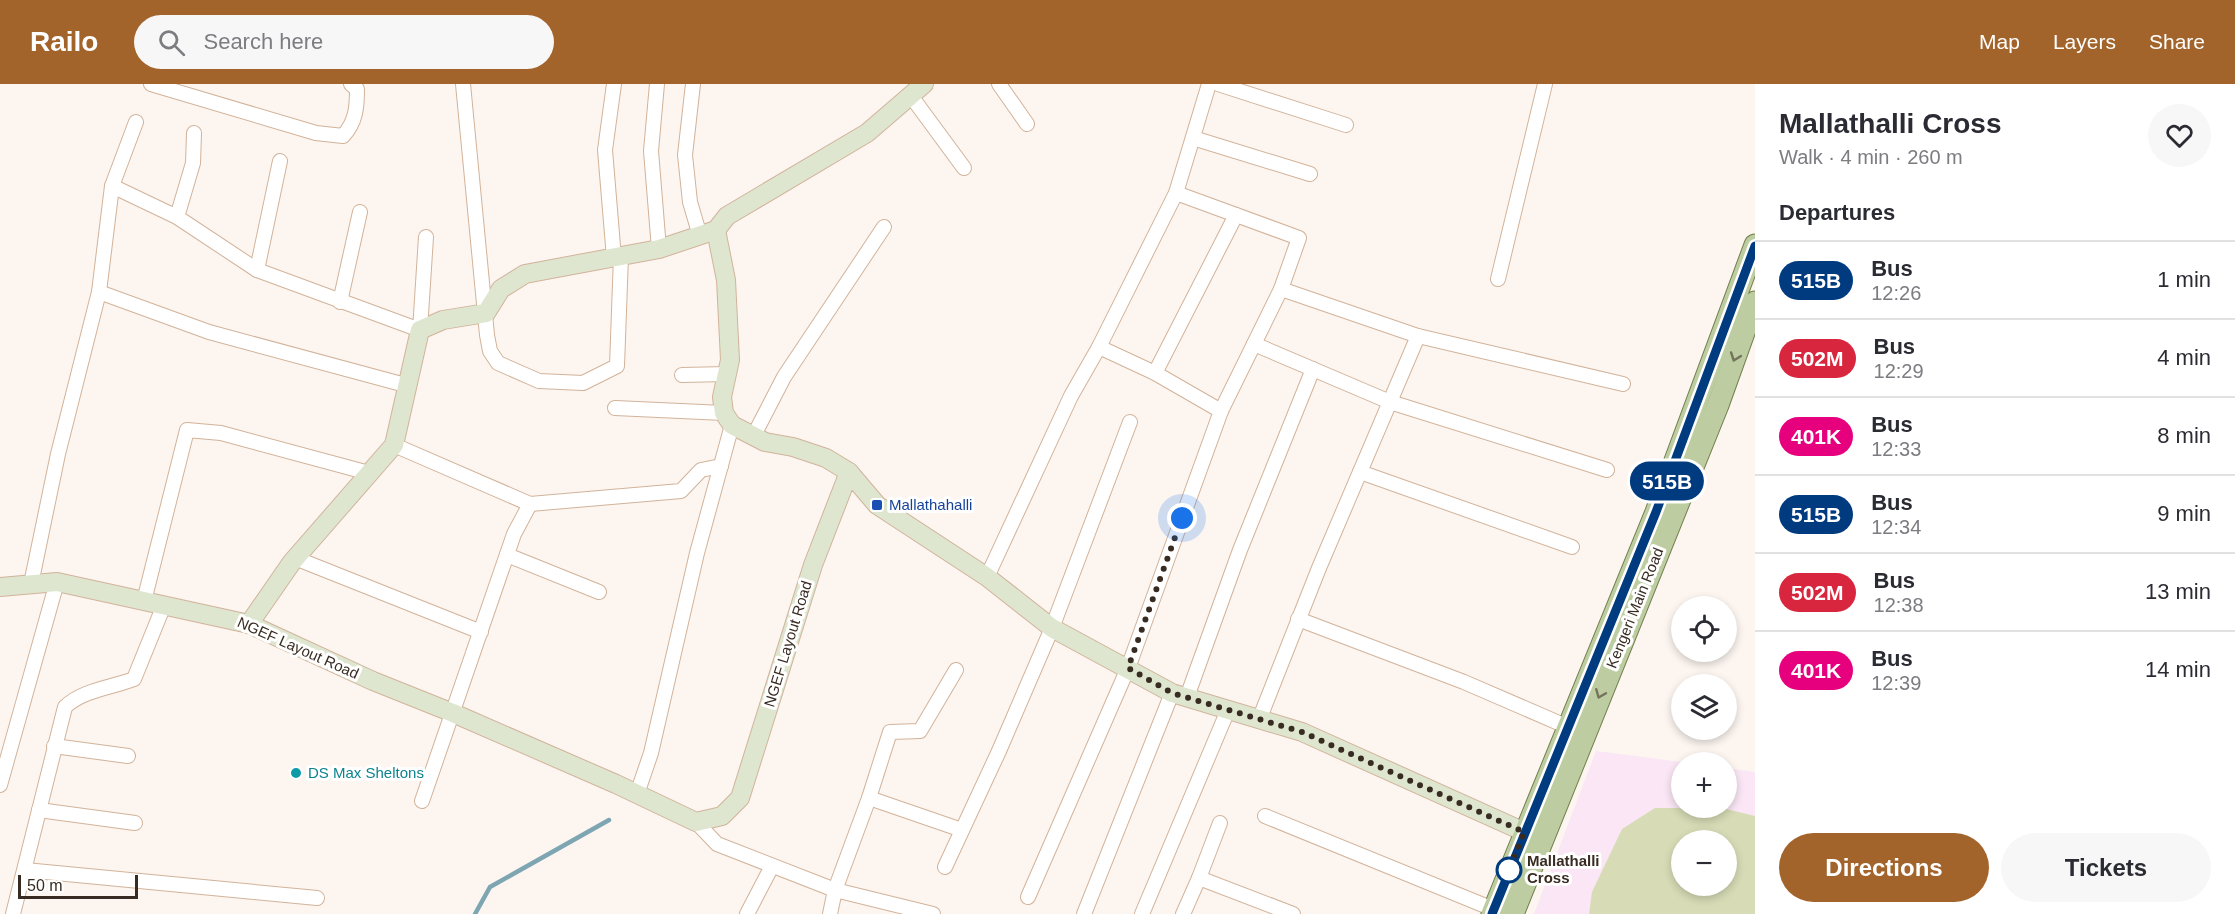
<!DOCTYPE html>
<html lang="en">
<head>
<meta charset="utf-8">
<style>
  :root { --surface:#fff; --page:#f7f7f7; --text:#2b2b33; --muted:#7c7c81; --line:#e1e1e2; --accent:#a3642b }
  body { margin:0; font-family:Arial,sans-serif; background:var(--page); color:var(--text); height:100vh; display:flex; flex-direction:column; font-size:22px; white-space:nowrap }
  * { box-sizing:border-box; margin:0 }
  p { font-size:20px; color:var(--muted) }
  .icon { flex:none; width:33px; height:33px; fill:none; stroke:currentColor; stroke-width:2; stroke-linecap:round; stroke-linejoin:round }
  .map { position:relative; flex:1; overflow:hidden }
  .sheet { display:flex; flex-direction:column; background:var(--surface); width:480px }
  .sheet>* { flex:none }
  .badge { padding:0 12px; border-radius:20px; font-size:21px; line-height:39px }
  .buttons { position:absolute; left:1671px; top:512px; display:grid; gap:12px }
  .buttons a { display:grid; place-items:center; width:66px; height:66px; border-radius:50%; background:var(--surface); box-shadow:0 3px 9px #0003; font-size:30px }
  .scale { position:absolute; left:18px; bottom:15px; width:120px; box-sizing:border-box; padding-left:6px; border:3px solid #382c22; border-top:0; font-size:16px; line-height:21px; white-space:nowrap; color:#382c22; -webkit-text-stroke:4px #fff; paint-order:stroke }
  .you { position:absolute; width:30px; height:30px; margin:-15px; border:4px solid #fff; border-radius:50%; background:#1a73e8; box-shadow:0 0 0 9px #1a73e833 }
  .map>.badge { position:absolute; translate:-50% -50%; box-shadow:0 0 0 3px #fff }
  h2 { padding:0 24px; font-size:22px; line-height:54px }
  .round { display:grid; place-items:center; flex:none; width:63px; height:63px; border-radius:32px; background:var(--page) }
  .headline { display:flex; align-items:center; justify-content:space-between; height:102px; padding:0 24px }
  h1 { font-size:28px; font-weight:700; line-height:45px }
  .cta { display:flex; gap:12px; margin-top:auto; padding:12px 24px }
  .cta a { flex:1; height:69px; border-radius:36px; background:var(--accent); color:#fff; font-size:24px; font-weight:700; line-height:69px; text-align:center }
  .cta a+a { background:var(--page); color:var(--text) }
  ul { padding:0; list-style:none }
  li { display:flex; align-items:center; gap:18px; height:78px; padding:0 24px; border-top:2px solid var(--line) }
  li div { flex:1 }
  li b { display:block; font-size:22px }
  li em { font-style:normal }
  li .badge { min-width:66px; font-weight:700; text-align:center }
  header { display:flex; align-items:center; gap:36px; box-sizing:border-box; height:84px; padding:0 30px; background:var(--accent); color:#fff }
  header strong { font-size:28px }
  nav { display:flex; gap:33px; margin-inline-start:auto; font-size:21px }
  .search { width:420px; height:54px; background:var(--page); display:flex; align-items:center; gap:15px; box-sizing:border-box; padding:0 21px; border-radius:33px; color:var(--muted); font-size:22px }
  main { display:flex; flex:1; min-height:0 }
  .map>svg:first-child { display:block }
</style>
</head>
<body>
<header>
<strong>Railo</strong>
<div class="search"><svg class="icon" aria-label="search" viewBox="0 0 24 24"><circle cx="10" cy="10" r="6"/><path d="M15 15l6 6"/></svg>Search here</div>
<nav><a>Map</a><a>Layers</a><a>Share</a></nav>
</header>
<main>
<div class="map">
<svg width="1755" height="830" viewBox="0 0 1755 830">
  <rect width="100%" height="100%" fill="#fcf5f0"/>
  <path fill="#fae6f5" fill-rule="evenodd" d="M1596,667l85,11 1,45h44l1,-39 28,4v142h-221zM1682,756h44v45h-44z"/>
  <path fill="#d7dcb6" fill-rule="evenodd" d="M1655,724h67l33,8v98h-166l3,-22 30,-63zM1682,756h44v45h-44z"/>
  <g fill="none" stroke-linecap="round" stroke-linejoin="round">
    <polyline stroke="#7da6b2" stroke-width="4.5" points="475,830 490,803 609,736"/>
    <defs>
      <g id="street">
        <path d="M151,0l165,49 27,3c13,-14 14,-29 14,-47l-6,-5"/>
        <polyline points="463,0 487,251 490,267 498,279 539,297 583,299 617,282 621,172"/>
        <polyline points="614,0 605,66 614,174"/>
        <polyline points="657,0 651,67 659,165"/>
        <polyline points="693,0 685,71 690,118 700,152"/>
        <polyline points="999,0 1027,40"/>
        <polyline points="1218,0 1346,41"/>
        <polyline points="911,12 964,84"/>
        <polyline points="1193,54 1310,90"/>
        <polyline points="112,102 177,133 257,186 420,246 426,153"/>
        <polyline points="177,133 193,79 194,49"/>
        <polyline points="257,186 280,77"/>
        <polyline points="1498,195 1545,0"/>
        <polyline points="1281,205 1418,252 1623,300"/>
        <polyline points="99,208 209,248 409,302"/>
        <polyline points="340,218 360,128"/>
        <polyline points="1254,260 1390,318 1607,386"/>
        <polyline points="1099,263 1155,289 1221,327 1281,205 1299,154 1176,109"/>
        <polyline points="1155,289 1236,131"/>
        <polyline points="682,291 727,290"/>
        <polyline points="615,324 724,329"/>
        <polyline points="754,351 784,293 884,143"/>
        <polyline points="394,361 530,420 514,450 422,717"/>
        <polyline points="1360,388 1572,463"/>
        <polyline points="530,420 681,407 701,386 721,382"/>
        <polyline points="507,471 599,508"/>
        <polyline points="295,474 481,548"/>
        <polyline points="987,493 1071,312 1099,263 1176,109 1209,0"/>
        <polyline points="31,500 58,370 99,208 112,102 136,38"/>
        <polyline points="144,517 187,346 221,349 369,389"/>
        <polyline points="1298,535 1464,598 1568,643"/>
        <polyline points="1187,613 1240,466 1313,285"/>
        <polyline points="1259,636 1319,484 1418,252"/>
        <polyline points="54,662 128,672"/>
        <polyline points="0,701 57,498"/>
        <polyline points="637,710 651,669 697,469 732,341"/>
        <polyline points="869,714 962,746"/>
        <polyline points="39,726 135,739"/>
        <polyline points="1265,732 1493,825"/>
        <polyline points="696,738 717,760 835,806 830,830"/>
        <polyline points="945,783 999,667 1052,544 1130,338"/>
        <polyline points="25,786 317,814"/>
        <polyline points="1199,794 1220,739"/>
        <polyline points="1028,813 1128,584 1221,327"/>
        <path d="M13,830l52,-207c18,-17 45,-19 69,-28l30,-74"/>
        <polyline points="747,830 772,782"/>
        <polyline points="933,830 835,806 869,714 890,648 920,647 956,586"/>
        <polyline points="1084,830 1172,609"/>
        <polyline points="1142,830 1228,626"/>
        <polyline points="1183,830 1199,794 1293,830"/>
      </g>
      <g id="secondary">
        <polyline points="716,146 726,196 730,276 722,313 724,329 732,341 765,358 793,363 826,374 849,388"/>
        <polyline points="0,503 57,498 249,540 373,597 453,629 616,700 696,738 722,732 740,714 813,481 849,388 877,421 987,493 1052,544 1172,609 1302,648 1538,754"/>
        <polyline points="249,540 292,478 394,361 420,246 443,236 486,229 501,205 525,190 659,165 716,146 727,132 867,49 924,0"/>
      </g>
      <g id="primary">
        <polyline points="1492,830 1656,428 1755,161"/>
        <polyline points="1513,830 1718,321 1755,218"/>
      </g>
    </defs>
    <use href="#street" stroke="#d2b39a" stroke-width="16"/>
    <use href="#secondary" stroke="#d2b39a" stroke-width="20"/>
    <use href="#primary" stroke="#727f4c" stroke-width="23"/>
    <use href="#street" stroke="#fff" stroke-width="14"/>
    <use href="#secondary" stroke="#dee6d0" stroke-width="18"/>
    <use href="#primary" stroke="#bdcda1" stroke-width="21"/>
  </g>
  <defs><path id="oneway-chevron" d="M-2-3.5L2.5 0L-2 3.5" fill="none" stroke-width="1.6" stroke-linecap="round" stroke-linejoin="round" transform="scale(1.5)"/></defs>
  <g stroke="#74745b">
    <use href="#oneway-chevron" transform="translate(1735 273) rotate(110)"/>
    <use href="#oneway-chevron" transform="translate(1600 610) rotate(112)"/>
  </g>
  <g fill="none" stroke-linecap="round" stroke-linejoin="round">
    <defs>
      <polyline id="line" points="1492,830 1656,428 1755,162"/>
    </defs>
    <use href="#line" stroke="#fff" stroke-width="14"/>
    <use href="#line" stroke="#003b80" stroke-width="9"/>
    <polyline stroke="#382c22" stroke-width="6" stroke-dasharray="0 10.8" points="1182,434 1128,584 1172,609 1302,648 1524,748 1509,786"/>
  </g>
  <rect fill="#1a4fb4" stroke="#fff" stroke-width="2" x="871" y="415" width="12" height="12" rx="3"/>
  <circle fill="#0f9aa8" stroke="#fff" stroke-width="2" cx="296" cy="689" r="6"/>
  <circle fill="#fff" stroke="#003b80" stroke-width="3" cx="1509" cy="786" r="12"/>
  <g text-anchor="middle" stroke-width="6" stroke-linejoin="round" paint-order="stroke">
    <g font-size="15" fill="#164399" stroke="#fff" text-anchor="start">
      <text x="889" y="426">Mallathahalli</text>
    </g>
    <g font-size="15" fill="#382c22" stroke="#fff">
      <text transform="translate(1635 524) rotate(-68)" y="5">Kengeri Main Road</text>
      <text transform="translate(788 560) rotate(-73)" y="5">NGEF Layout Road</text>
      <text transform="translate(298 564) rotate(24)" y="5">NGEF Layout Road</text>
    </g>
    <g font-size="15" fill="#0d838f" stroke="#fff" text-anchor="start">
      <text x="308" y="694">DS Max Sheltons</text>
    </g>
    <g font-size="15" font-weight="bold" fill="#382c22" stroke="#fff" text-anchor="start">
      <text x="1527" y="782">Mallathalli<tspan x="1527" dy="17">Cross</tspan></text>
    </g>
  </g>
</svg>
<div class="buttons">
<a><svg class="icon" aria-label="locate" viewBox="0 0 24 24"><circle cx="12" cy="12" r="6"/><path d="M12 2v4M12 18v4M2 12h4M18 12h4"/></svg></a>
<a><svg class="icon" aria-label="layers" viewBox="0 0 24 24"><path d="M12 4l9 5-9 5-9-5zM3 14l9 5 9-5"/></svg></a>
<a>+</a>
<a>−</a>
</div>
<div class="scale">50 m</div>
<div class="you" style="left:1182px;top:434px"></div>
<b class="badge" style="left:1667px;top:397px;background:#003b80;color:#fff">515B</b>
</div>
<section class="sheet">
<div class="headline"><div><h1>Mallathalli Cross</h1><p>Walk · 4 min · 260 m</p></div><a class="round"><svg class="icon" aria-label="heart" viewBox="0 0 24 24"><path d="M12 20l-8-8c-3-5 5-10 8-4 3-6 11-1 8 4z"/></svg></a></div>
<h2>Departures</h2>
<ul>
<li><span class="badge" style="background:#003b80;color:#fff">515B</span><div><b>Bus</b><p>12:26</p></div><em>1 min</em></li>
<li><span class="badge" style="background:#d7263d;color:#fff">502M</span><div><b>Bus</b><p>12:29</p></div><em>4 min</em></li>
<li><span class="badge" style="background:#e6007e;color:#fff">401K</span><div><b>Bus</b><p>12:33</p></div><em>8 min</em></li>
<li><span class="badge" style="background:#003b80;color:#fff">515B</span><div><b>Bus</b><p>12:34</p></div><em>9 min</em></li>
<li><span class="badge" style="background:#d7263d;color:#fff">502M</span><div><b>Bus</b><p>12:38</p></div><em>13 min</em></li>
<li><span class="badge" style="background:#e6007e;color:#fff">401K</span><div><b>Bus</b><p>12:39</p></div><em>14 min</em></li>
</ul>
<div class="cta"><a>Directions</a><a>Tickets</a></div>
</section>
</main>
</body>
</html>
